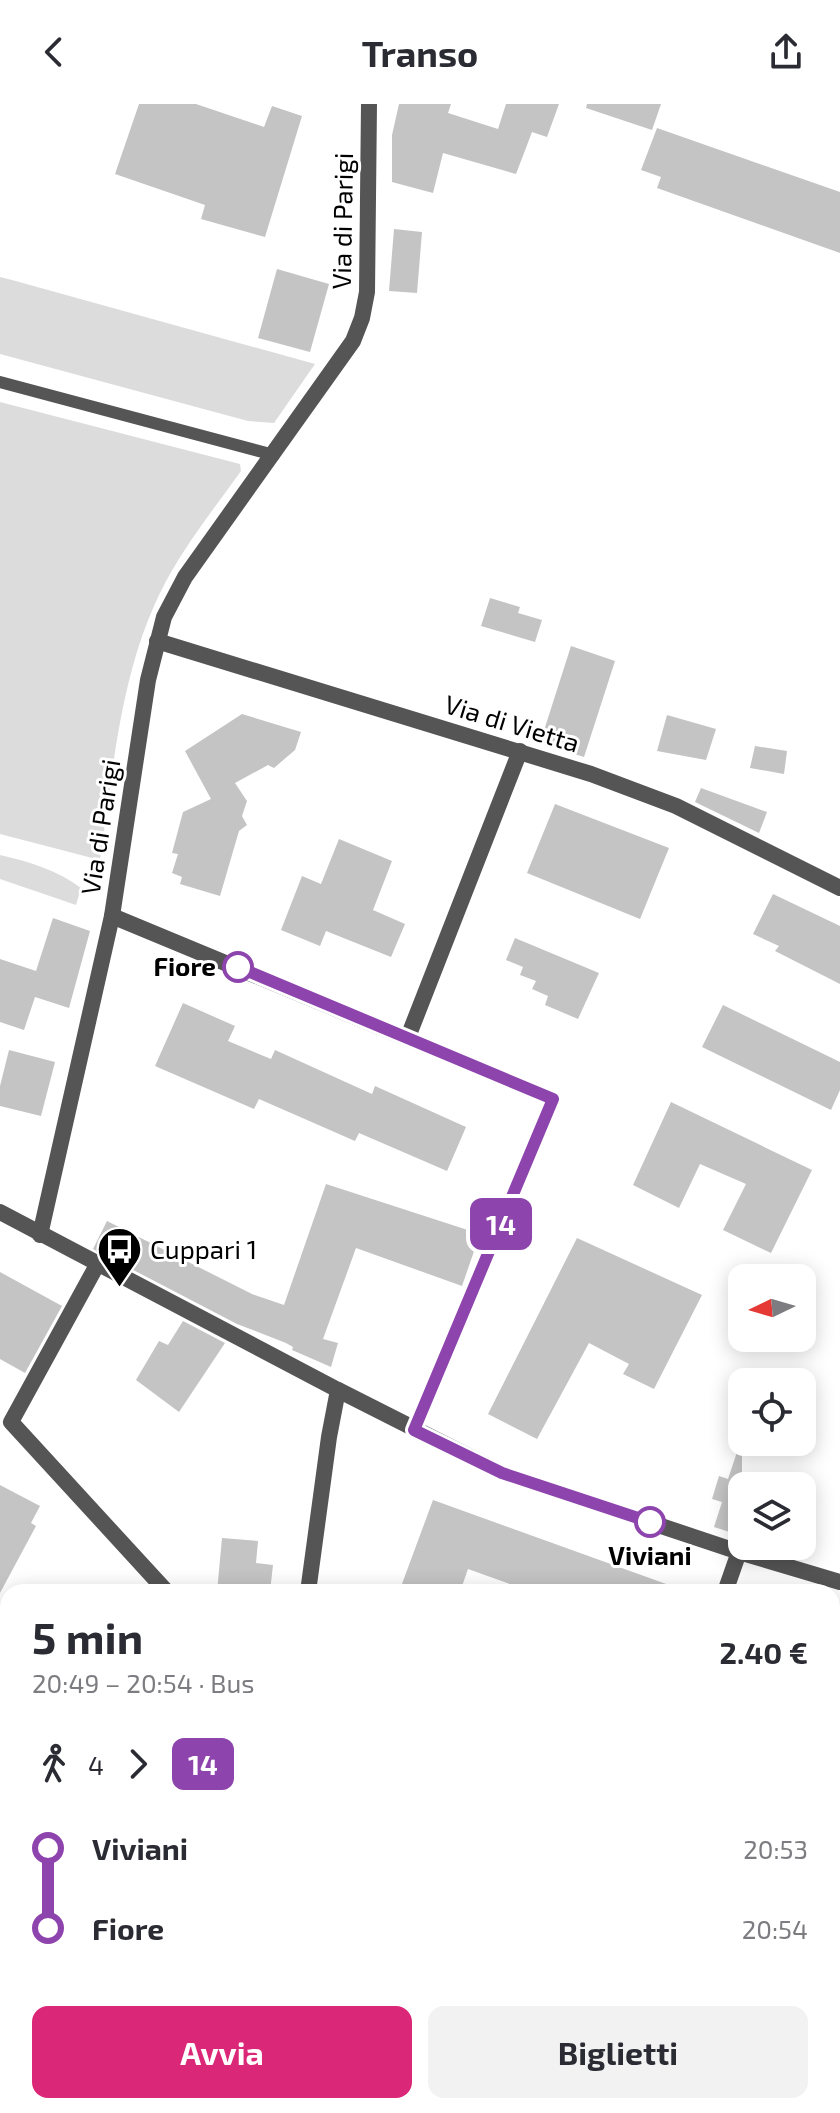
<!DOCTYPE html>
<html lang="it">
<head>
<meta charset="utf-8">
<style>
  :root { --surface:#fff; --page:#f2f2f3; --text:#2b2b33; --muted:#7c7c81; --accent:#db2777 }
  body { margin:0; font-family:"Exo 2",sans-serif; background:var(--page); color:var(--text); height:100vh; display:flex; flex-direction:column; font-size:30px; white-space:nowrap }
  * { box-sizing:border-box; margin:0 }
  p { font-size:26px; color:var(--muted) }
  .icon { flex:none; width:44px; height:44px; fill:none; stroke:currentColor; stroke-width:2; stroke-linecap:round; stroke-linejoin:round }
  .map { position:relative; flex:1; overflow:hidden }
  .panel { position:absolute; left:0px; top:1480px; width:840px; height:530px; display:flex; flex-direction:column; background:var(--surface); border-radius:24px 24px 0 0; box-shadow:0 4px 20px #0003 }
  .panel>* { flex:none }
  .badge { padding:0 16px; border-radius:12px; font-size:28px; line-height:52px }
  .needle { width:52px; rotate:265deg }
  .buttons { position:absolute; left:728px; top:1160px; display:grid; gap:16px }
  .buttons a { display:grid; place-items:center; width:88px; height:88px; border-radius:16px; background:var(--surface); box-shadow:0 4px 20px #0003; font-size:40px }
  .map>.badge { position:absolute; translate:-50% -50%; box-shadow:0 0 0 4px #fff }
  .legs { display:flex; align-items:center; gap:12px; height:88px; padding:0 32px; font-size:26px }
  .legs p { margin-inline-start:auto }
  .head { display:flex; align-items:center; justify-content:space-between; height:136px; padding:0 32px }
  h1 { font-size:44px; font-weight:700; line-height:60px }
  .button { display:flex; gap:16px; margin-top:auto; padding:16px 32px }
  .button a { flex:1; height:92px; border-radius:16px; background:var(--accent); color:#fff; font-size:32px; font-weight:700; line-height:92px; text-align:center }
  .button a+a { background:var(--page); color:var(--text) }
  ul { padding:0 32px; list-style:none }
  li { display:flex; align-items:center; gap:28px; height:80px; font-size:30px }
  li i { display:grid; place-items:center; width:12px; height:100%; margin:0 10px; background:currentColor }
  li i::after { content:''; width:20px; height:20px; margin:-10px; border:6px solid; border-radius:50%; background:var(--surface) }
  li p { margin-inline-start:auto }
  li:first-child i { background:linear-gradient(#0000 50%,currentColor 0) }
  li:last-child i { background:linear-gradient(currentColor 50%,#0000 0) }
  header { display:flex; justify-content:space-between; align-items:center; height:104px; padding:0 32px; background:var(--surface); font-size:36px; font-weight:700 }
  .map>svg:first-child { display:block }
</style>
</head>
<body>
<header><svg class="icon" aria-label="back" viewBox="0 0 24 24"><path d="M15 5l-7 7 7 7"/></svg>Transo<svg class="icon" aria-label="share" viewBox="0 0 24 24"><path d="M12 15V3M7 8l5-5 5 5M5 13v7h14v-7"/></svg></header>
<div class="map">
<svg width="840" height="2009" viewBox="0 0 840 2009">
  <rect width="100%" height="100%" fill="#fff"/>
  <g fill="#dcdcdc">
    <polygon points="0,173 12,176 315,260 274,319 248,317 0,250"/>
    <path d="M0,298l240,62 1,7c-28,39 -60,79 -81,122 -40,82 -47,178 -60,267l-100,-26z"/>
    <path d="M0,751c30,7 57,15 81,33l-5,17 -76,-26z"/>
    <polygon points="0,1749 8,1752 8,1918 0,1910"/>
    <polygon points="78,2002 174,2002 179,2009 84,2009"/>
  </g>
  <g fill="#c4c4c4">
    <polygon points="139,0 196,0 264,23 272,2 302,12 265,133 201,115 205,101 115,70"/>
    <polygon points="399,0 451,0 448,9 498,25 506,0 559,0 547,33 532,28 516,70 443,49 433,89 392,78 392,31"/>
    <polygon points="587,0 661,0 652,26 586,4"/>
    <polygon points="657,24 840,88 840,149 657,84 661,73 641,66"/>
    <polygon points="394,125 422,128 417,189 389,187"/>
    <polygon points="277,165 329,180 310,248 258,234"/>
    <polygon points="490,494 520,503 518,509 542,516 535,538 481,522"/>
    <polygon points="571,542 615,557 584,653 540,639"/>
    <polygon points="242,610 301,628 295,646 274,664 268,661 235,679 247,697 242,712 247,721 239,727 220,792 180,780 182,773 172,769 178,750 172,749 183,708 211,695 185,647"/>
    <polygon points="667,611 716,625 706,656 657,647"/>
    <polygon points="755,642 787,647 784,670 750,664"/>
    <polygon points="701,684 767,708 759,729 695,698"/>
    <polygon points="555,700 669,744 640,815 527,769"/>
    <polygon points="339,735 392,757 373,806 405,820 391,853 326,827 320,842 281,826 302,772 321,780"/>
    <polygon points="773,790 840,822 840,880 775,847 779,842 753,830"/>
    <polygon points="53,814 90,827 69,904 35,893 24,926 0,918 0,855 36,867"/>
    <polygon points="515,834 599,869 578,915 545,901 548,892 532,885 536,877 520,871 523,863 506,856"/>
    <polygon points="183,899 235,922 228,937 271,955 275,946 372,990 375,982 466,1023 447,1067 359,1029 355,1037 259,995 254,1005 155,962"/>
    <polygon points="723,901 840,958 840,986 831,1006 702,943"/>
    <polygon points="9,946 55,958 41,1012 0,1002 0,982"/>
    <polygon points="671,998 812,1066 771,1149 723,1126 746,1080 700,1060 679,1104 633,1081"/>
    <polygon points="326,1080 480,1130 462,1182 356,1144 323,1235 338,1239 331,1263 292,1246 293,1243 286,1239 237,1220 93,1145 107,1117 252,1190 284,1201"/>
    <polygon points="577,1134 702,1191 654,1285 623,1270 629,1260 589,1239 537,1335 488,1310"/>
    <polygon points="0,1168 62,1202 25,1269 0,1255"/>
    <polygon points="183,1217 225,1239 179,1308 136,1276 159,1237 168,1241"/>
    <polygon points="737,1348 742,1349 742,1432 714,1423 722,1398 712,1395 719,1372 728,1375"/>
    <polygon points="0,1381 40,1402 31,1419 36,1422 0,1489"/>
    <polygon points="433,1396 680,1485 680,1488 532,1488 468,1465 460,1488 399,1488"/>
    <polygon points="222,1434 258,1437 256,1459 273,1461 270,1488 217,1488"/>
  </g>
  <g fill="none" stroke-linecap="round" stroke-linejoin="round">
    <polyline stroke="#555" stroke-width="12" points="0,278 274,351"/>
    <g stroke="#555" stroke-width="16">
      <polyline points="157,537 591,670 676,702 840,784"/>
      <polyline points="112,812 553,995 414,1326"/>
      <polyline points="408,933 520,647"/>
      <polyline points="0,1108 338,1286 329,1333 308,1488"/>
      <polyline points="40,1131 112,812 148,576 164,513 185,473 353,237 362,214 367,188 369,0"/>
      <polyline points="97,1161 11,1318 167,1488"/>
      <polyline points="338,1286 502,1369 739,1448 840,1478"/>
      <polyline points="725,1488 739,1448"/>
      <polyline points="0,1729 8,1731"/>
      <polyline points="832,1841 840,1820"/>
      <polyline points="616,2002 626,2009"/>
      <polyline points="254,2009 255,2002"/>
      <polyline points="769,2009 771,2002"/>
    </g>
  </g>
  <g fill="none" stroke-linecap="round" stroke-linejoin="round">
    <defs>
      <polyline id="line-1" points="238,863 553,995 414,1326 502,1369 650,1418"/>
    </defs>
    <use href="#line-1" stroke="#fff" stroke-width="18"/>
    <use href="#line-1" stroke="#8e44ad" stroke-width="12"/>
  </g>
  <defs>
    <symbol id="bus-pin" viewBox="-11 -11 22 30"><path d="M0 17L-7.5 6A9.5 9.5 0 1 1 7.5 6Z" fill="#000" stroke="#fff"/><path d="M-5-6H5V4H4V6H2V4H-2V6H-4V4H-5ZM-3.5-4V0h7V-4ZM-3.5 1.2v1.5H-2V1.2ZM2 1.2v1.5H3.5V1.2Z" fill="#fff"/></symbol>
  </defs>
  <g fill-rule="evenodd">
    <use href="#bus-pin" x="94" y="1120" width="51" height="69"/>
  </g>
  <g fill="#fff" stroke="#8e44ad" stroke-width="4">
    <circle cx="238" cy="863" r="14"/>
    <circle cx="650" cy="1418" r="14"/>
  </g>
  <g text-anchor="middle" stroke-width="6" stroke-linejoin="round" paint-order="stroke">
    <g font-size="26" fill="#000" stroke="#fff">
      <text transform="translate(343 117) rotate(-89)" y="9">Via di Parigi</text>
      <text transform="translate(512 620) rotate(17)" y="9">Via di Vietta</text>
      <text transform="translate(101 723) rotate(-81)" y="9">Via di Parigi</text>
    </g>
    <g font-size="26" font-weight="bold" fill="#000" stroke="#fff" text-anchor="end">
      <text x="216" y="872">Fiore</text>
      <text x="650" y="1461" text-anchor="middle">Viviani</text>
    </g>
    <g font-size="26" fill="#000" stroke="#fff" text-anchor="start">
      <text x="150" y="1155">Cuppari 1</text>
    </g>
  </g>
</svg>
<div class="buttons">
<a><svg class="needle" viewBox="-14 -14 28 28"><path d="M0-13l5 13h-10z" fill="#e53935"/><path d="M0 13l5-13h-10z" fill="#7c7c81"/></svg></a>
<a><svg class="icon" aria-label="locate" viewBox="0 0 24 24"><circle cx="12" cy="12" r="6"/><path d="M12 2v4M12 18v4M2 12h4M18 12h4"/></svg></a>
<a><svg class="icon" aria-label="layers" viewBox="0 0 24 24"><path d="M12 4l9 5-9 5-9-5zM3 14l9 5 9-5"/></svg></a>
</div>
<b class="badge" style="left:501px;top:1120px;background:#8e44ad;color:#fff">14</b>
<section class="panel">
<div class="head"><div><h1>5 min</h1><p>20:49 – 20:54 · Bus</p></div><b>2.40 €</b></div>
<div class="legs"><svg class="icon" aria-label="walk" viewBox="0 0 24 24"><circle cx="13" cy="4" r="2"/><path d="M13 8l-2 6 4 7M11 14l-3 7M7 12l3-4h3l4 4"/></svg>4<svg class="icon" aria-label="forward" viewBox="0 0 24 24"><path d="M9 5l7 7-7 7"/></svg><b class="badge" style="background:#8e44ad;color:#fff">14</b></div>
<ul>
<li><i style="color:#8e44ad"></i><b>Viviani</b><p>20:53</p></li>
<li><i style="color:#8e44ad"></i><b>Fiore</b><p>20:54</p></li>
</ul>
<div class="button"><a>Avvia</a><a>Biglietti</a></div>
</section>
</div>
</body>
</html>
